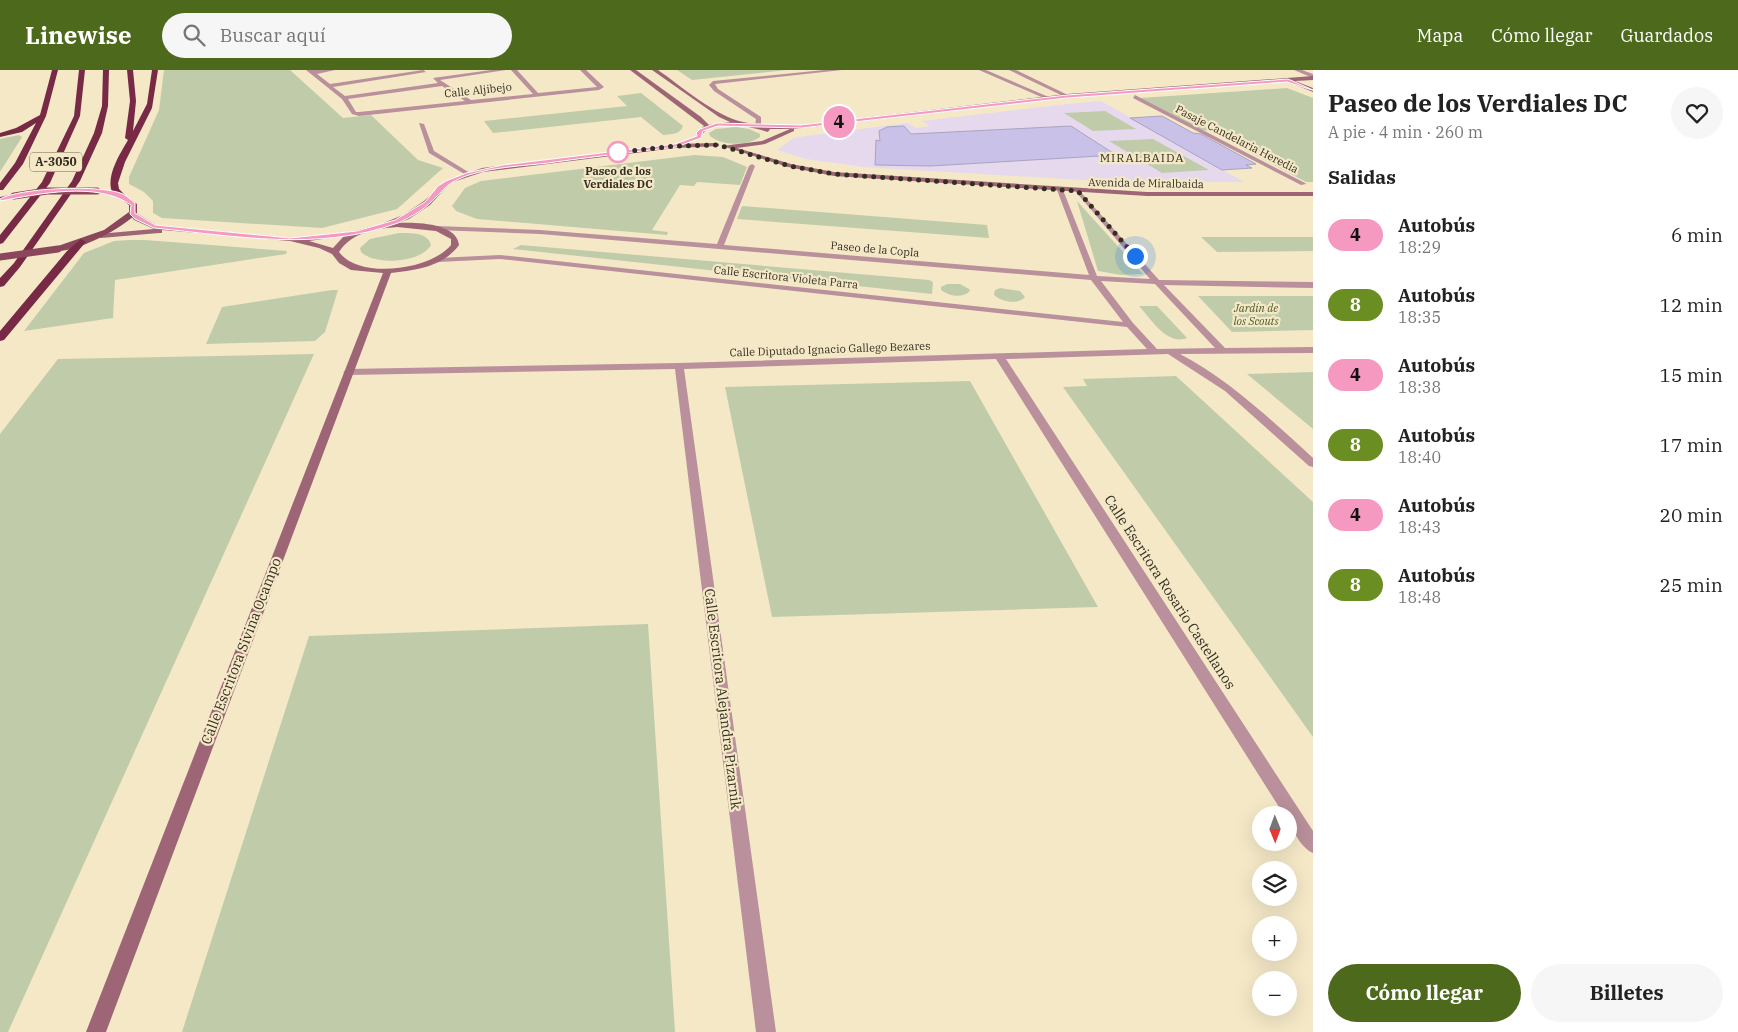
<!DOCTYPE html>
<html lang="es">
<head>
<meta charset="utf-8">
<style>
  :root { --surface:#fff; --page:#f6f6f6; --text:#222; --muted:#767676; --accent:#4d691c }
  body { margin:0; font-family:"IBM Plex Serif",serif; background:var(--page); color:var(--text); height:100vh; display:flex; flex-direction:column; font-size:19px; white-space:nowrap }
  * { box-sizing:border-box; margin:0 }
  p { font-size:16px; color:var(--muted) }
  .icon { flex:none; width:28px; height:28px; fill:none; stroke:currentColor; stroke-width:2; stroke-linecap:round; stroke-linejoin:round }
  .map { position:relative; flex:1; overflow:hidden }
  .details { display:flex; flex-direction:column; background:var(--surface); width:425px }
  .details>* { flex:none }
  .badge { padding:0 10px; border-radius:16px; font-size:18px; line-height:32px }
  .needle { width:32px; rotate:179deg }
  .controls { position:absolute; left:1252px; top:736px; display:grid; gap:10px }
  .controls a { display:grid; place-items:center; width:45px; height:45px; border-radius:50%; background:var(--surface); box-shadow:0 5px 20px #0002; font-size:25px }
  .you { position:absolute; width:25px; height:25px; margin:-12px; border:4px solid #fff; border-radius:50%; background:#1a73e8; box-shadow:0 0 0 8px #1a73e833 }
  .map>.badge { position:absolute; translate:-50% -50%; box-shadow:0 0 0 2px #fff }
  h2 { padding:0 15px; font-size:19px; line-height:45px }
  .round { display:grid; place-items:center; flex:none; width:52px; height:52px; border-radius:26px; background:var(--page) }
  .summary { display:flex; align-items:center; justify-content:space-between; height:85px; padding:0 15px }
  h1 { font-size:24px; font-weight:700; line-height:38px }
  .cta { display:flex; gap:10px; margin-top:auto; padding:10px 15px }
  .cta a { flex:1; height:58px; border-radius:30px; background:var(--accent); color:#fff; font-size:20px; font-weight:700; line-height:58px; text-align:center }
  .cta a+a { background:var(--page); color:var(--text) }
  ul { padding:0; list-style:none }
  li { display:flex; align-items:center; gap:15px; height:70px; padding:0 15px }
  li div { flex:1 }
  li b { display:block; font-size:19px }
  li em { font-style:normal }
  li .badge { min-width:55px; font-weight:700; text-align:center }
  header { display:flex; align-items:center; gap:30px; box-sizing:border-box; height:70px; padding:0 25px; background:var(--accent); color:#fff }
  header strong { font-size:24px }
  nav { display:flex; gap:28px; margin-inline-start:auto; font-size:18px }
  .search { width:350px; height:45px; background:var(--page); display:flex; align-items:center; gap:12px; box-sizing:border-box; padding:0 18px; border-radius:28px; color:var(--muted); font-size:19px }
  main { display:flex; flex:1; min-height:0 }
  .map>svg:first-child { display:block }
</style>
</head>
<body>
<header>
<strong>Linewise</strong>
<div class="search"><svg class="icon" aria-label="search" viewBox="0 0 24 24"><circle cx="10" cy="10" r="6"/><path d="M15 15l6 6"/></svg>Buscar aquí</div>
<nav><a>Mapa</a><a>Cómo llegar</a><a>Guardados</a></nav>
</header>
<main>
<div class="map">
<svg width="1313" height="962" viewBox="0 0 1313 962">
  <rect width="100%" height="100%" fill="#f4e8c7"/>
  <polygon fill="#e6d9ed" points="1101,31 1244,112 1116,112 864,97 806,89 777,80 794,68 806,66 907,53 917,58 930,56 922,51 1058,35"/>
  <g fill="#c0cca9">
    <polygon points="164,0 290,0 343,48 371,45 418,90 443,98 397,139 322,158 162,148 153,143 153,131 144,122 129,114 129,107 159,40"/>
    <polygon points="677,0 787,0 692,10"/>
    <polygon points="1287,18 1313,28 1313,112 1306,112 1209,61 1202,60 1140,28"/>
    <path d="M641,23l42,33c-3,9 -12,8 -20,9l-22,-18 -148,16 -9,-12 143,-15 -10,-10z"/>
    <polygon points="1105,41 1136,59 1093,61 1064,43"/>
    <path d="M736,57l13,2 11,5v3c-12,9 -39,9 -50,-1l-1,-3 7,-4z"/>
    <polygon points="19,65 22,67 0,102 0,69"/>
    <polygon points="1153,69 1209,100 1162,103 1109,71"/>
    <polygon points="694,85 723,87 747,97 740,115 697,112 694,116 680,115 652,160 668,162 667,165 477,149 456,141 452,136 465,118 481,111"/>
    <polygon points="1077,131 1143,204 1121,205 1098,201"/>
    <polygon points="742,136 987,155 989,168 737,149"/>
    <path d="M399,163c11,0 29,-1 32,12 -10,18 -56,21 -70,7l-1,-4 10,-9z"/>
    <polygon points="1201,167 1313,167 1313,181 1217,182"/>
    <polygon points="129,170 145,170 287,181 286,184 115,210 113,248 24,261 84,183 114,171"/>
    <polygon points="521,175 929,210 933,212 932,224 513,179"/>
    <path d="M947,214h13l9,5 1,2c-8,8 -21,5 -29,-1v-3z"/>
    <path d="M1000,218l20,3 5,6c-7,8 -23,5 -31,-2l1,-5z"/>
    <polygon points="332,220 338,220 325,262 315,271 206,274 222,237"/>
    <polygon points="1198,226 1313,226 1313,260 1232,262"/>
    <path d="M1139,236h18l30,32c-20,8 -36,-19 -48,-32z"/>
    <polygon points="314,284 8,962 0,962 0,364 58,289"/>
    <polygon points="1313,302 1313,359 1247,304"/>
    <polygon points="1176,306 1313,432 1313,667 1063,317 1087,316 1083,309"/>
    <polygon points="970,311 1098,537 772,547 725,317"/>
    <polygon points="648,554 675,962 182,962 309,566"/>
  </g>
  <g fill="#c9c1e7" stroke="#a9a3c2">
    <polygon points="1162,46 1193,63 1201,64 1256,94 1246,95 1252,98 1222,100 1130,48"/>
    <polygon points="904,56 911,64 1071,56 1116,85 931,96 875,95 876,70 880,71 879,61 887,57"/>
  </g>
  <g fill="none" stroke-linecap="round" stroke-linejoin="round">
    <g fill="#b9909b" fill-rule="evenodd">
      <path d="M306,0h29l-18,4 13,10 93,-14 3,2 -93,15 12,9 93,-13 -5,-5 58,-8h15l-66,10 31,20 62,-6 -22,-24h6l21,23 59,-6 -17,-17h6l18,17 -5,3 -240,26 -7,-2 -10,-15zM442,16l23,15 -106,11h-3l-8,-13z"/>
      <polygon points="824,0 842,0 715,14 718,19 761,47 761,56 758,58 755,56 756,49 714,21 709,15 713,11"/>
      <polygon points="979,0 986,0 1051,28 1046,29"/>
      <polygon points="1009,0 1016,0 1070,26 1065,27"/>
      <polygon points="1294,0 1302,0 1313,4 1313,8"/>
      <polygon points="1135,25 1305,113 1306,114 1301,115 1133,28"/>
      <polygon points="419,53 424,54 434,81 470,103 470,105 466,105 429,83"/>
      <path d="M752,94l3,2 -31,79 365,30 -32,-85 3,-2 3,2 34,86 53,3 -74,-87 -1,-1 3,-2 81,91 154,2v6l-149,-3 61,63 88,-1v6l-133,1c51,27 91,66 133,104v9l-4,-1 -84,-75 -57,-37 -162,5 307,472v22c-11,-4 -24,-26 -24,-38h-5l-288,-456 -312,10 92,663h-20l-81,-663 -327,6 -5,-3 5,-3 331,-6 468,-14 -20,-22 -627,-68 -62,3 -4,-2 4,-2 62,-3 623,67 -32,-42 -551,-46 -104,-4 -4,-2 4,-2 104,4 177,14 32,-78zM1101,211l54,3 60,64 -58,1 -24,-26z"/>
    </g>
    <g fill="#9e6576" fill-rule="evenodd">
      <path d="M630,0h6l65,47 8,8 21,-3 -11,-5 -67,-47h6c23,16 59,47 85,52 19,4 39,3 58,3l266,-31 246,-18v4l-18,1 18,7v4l-22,-9v-2l-224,17 -273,31v2l-29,13 -28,4 54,16 43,8 313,20h166v4h-166l-313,-20 -46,-9 -66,-21 40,-5 28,-12h-20l-2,3c-15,-5 -62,-16 -67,6h-4l-1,-5 8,-7z"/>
      <path d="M717,73l2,1v2l-44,2 -192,24 -33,11 -20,22 -21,14 -11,4c18,-1 59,0 61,22 -16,22 -43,25 -68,28l-285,759h-20l297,-759 -32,-3 -12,-7 -7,-9 -13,-6 -29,-7 -128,-11v3h-3l-58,5 -4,-2 1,-2 56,-5 -20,-9 -5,-7 4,-2 23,14 145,14 4,-2 50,-6 26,-7 22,-9 21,-14 22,-20 36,-13 193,-24zM397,157l39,4 15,8v6c-20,25 -92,35 -112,7 13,-20 36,-23 58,-25zM344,166l-11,12 -24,-7z"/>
    </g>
    <g fill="#8a465b" fill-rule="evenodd">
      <path d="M97,119l26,5 14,10v9c-14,15 -61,40 -82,38v-4l49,-17 25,-18v-7l-10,-8 -24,-5v-2z"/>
      <polygon points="14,124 18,126 16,127 0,131 0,127"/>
    </g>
    <g fill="#772945" fill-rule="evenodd">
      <polygon points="52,0 58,0 46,46 23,94 3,120 0,120 0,113 15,93 36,53 22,62 0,67 0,63 16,58 40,45"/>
      <polygon points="79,0 85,0 80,46 50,113 3,173 0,174 0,165 42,112 74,46"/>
      <polygon points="103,0 109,0 108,36 102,63 80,111 20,197 4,216 0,217 0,208 14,193 72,111 94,63 102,36"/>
      <path d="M127,0h6l3,31 -3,30 14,-27 5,-34h6l-6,38 -27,54 -7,21 1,6 6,6 -4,3 -9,-6c-6,-17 8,-38 16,-52l-3,-2 5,-37z"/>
      <polygon points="81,169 86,172 84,174 4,270 0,271 0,261 67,181"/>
    </g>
    <g stroke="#8a465b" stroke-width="7">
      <polyline points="14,126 47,121 97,121"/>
      <polyline points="0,187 58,179"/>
    </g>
  </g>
  <path fill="#f599c1" stroke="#fff" d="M1288,9l25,11h-1l-25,-8 -220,16 -266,30 -83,-2 -15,5 -2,7 -25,9c-43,5 -86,10 -128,16 -26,3 -54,4 -79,12 -23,8 -23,13 -39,28 -8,8 -23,16 -32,20 -79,29 -163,13 -244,5l-19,-9 -5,-5 1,-9c-34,-24 -92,-11 -131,-4v-2c18,-11 101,-15 123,-5 4,2 8,6 12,9v10l20,12 135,13 67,-7 38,-11 30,-18 13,-16 8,-5 20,-8 37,-8 172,-21 22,-8 -1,-3 4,-4 17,-6 84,2 266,-30z"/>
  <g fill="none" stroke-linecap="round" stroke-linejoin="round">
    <polyline stroke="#332e21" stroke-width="5" stroke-dasharray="0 9" points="618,82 613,83 676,76 718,75 790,96 834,104 1078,121 1135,186"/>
  </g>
  <circle fill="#fff" stroke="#f599c1" stroke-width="2.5" cx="618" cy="82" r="10"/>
  <g text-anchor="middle" stroke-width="4.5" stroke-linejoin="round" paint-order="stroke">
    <g font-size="11" fill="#332e21" stroke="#f4e8c7">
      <text transform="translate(478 20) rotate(-6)" y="4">Calle Aljibejo</text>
      <text transform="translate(1237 69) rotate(27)" y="4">Pasaje Candelaria Heredia</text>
      <text transform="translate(1146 113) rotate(1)" y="4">Avenida de Miralbaida</text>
      <text transform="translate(875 179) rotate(5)" y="4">Paseo de la Copla</text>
      <text transform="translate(786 207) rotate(6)" y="4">Calle Escritora Violeta Parra</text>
      <text transform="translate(830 279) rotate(-2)" y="4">Calle Diputado Ignacio Gallego Bezares</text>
    </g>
    <g font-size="11" font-weight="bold" fill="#332e21" stroke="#f4e8c7">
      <text x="618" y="105">Paseo de los<tspan x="618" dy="13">Verdiales DC</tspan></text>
    </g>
    <g font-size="11" font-style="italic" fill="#4e5e27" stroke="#f4e8c7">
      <text x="1256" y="242">Jardín de<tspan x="1256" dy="13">los Scouts</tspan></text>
    </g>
    <g font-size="12" letter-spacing="1" fill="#332e21" stroke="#f4e8c7">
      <text x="1142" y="92">MIRALBAIDA</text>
    </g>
    <rect fill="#f4e8c7" stroke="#6d6653" stroke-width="1" x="30" y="82.5" width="52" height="19" rx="4"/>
    <g font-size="12" font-weight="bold" fill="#332e21">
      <text x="56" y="96">A-3050</text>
    </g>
    <g font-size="14" fill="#332e21" stroke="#f4e8c7">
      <text transform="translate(1170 522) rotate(57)" y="5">Calle Escritora Rosario Castellanos</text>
      <text transform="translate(241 581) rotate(-69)" y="5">Calle Escritora Sivina Ocampo</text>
      <text transform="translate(723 629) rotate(83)" y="5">Calle Escritora Alejandra Pizarnik</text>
    </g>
  </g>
</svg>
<div class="controls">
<a><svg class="needle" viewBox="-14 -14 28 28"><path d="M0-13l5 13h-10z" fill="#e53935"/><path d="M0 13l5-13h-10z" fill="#767676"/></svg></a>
<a><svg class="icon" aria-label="layers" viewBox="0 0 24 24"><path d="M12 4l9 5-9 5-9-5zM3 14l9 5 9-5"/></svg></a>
<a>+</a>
<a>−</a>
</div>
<div class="you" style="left:1135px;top:186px"></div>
<b class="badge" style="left:839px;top:52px;background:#f599c1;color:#111">4</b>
</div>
<section class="details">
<div class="summary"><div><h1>Paseo de los Verdiales DC</h1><p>A pie · 4 min · 260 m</p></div><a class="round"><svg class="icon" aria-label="heart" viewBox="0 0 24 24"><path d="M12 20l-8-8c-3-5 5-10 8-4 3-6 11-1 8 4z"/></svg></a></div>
<h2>Salidas</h2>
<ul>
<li><span class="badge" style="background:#f599c1;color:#111">4</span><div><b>Autobús</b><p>18:29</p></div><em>6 min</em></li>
<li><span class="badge" style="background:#6b8e23;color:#fff">8</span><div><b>Autobús</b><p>18:35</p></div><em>12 min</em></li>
<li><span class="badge" style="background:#f599c1;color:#111">4</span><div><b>Autobús</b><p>18:38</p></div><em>15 min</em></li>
<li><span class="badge" style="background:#6b8e23;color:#fff">8</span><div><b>Autobús</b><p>18:40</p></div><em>17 min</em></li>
<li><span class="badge" style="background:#f599c1;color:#111">4</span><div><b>Autobús</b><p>18:43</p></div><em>20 min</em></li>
<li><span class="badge" style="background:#6b8e23;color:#fff">8</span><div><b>Autobús</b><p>18:48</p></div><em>25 min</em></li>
</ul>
<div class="cta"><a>Cómo llegar</a><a>Billetes</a></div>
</section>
</main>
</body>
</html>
